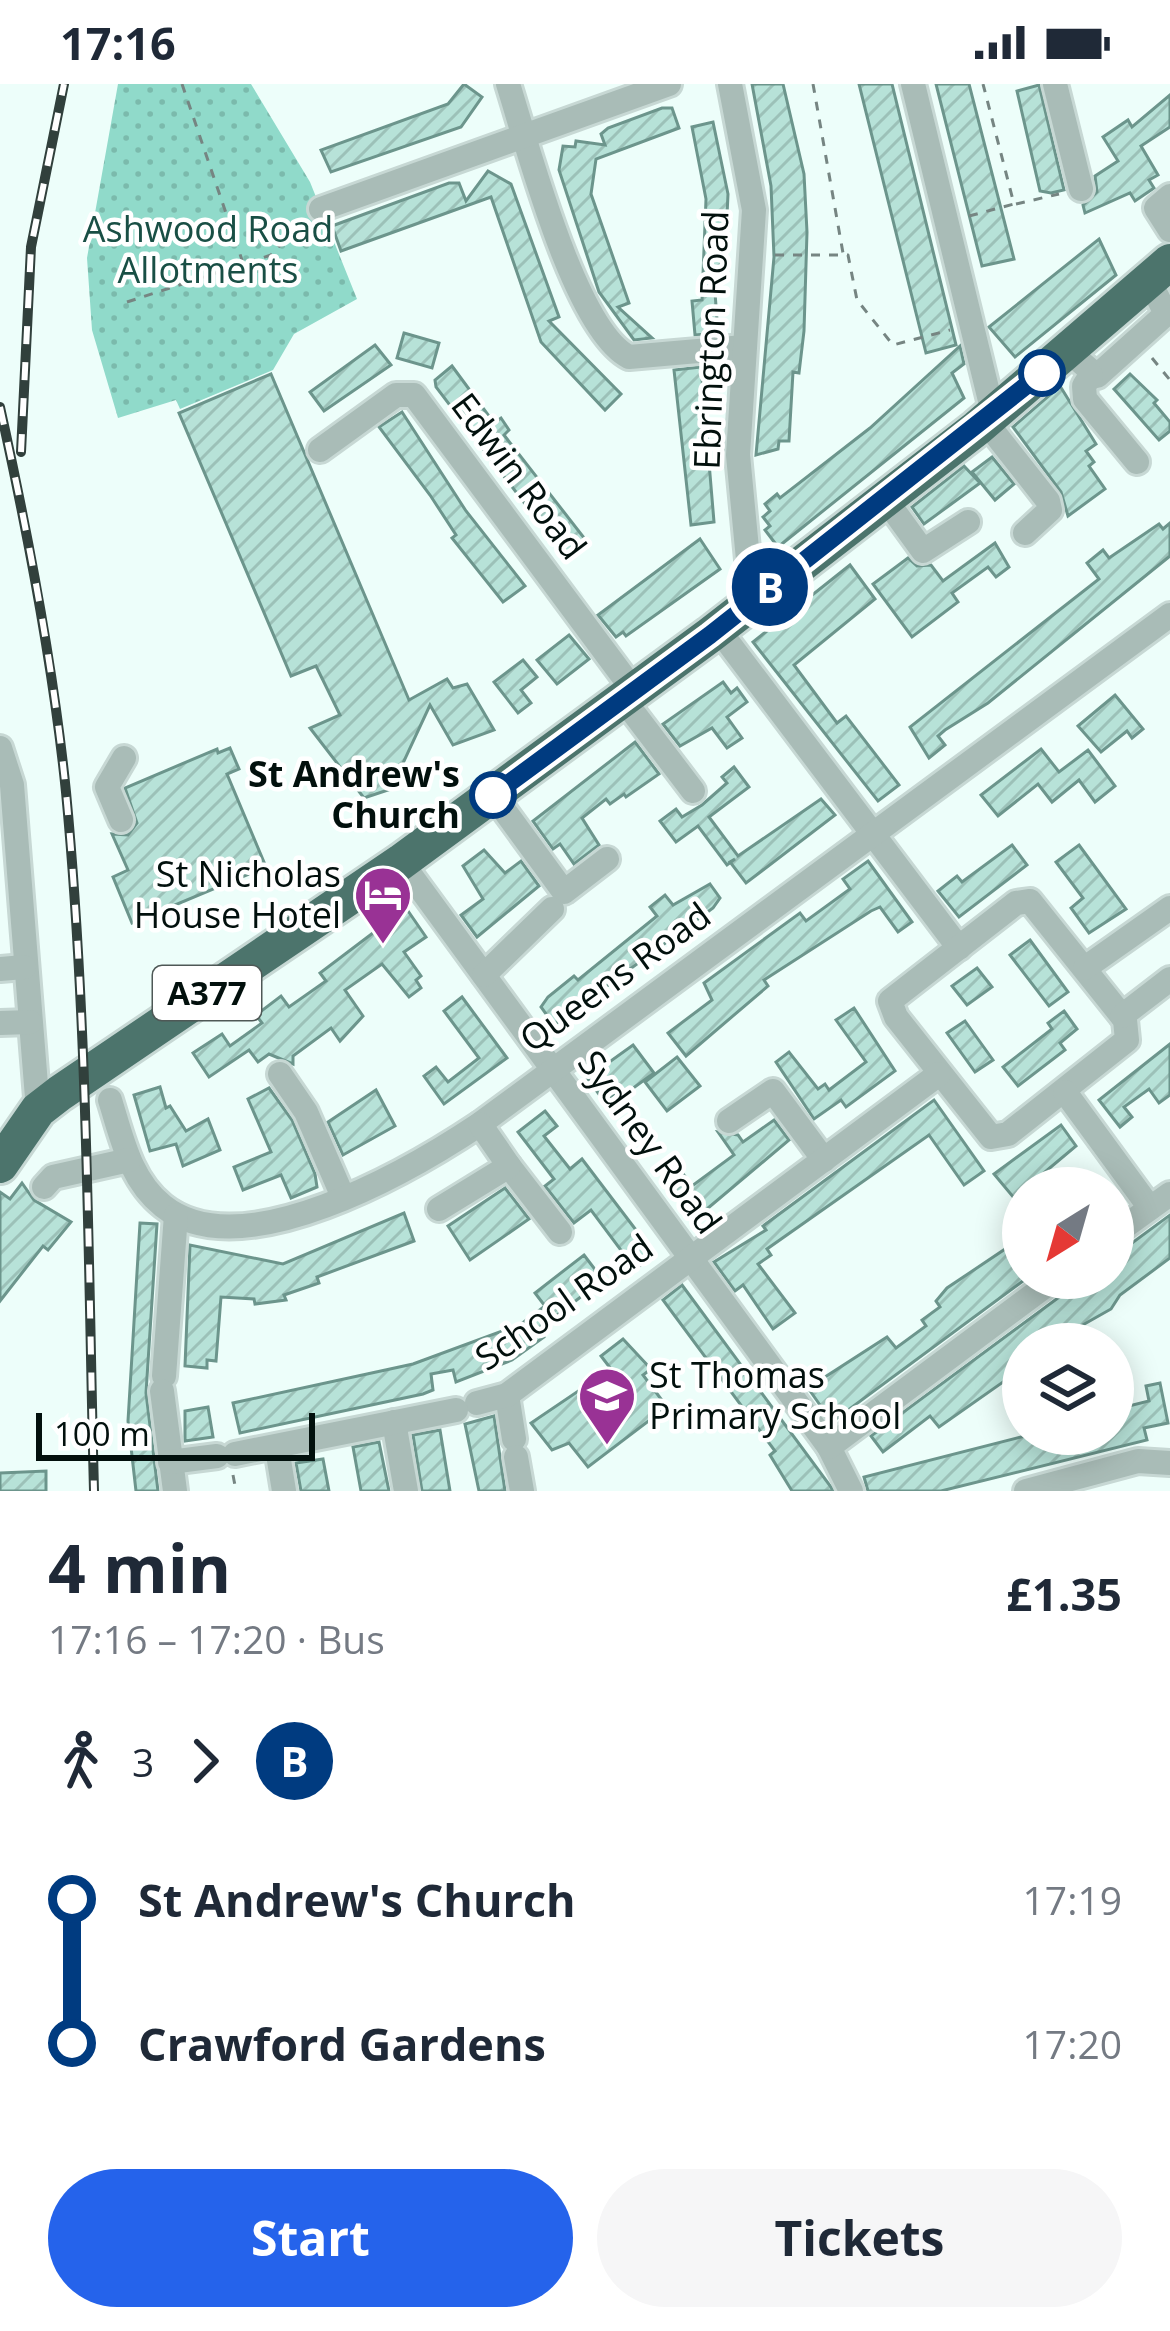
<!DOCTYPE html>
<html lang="en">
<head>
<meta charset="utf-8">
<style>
  :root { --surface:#fff; --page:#f6f6f7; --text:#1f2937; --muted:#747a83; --accent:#2563eb }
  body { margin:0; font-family:"Open Sans",sans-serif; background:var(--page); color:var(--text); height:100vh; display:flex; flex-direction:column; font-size:45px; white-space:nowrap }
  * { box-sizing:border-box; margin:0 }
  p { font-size:39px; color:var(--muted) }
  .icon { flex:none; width:66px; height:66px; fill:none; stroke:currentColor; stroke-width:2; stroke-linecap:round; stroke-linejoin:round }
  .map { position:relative; height:1407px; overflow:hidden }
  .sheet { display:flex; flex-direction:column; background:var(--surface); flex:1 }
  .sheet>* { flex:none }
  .badge { padding:0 24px; border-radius:39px; font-size:42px; line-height:78px }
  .needle { width:78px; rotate:217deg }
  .tools { position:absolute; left:1002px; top:1083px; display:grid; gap:24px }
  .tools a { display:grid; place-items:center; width:132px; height:132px; border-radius:50%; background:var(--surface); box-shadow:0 6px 30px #0003; font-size:60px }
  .scale { position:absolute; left:36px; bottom:30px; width:279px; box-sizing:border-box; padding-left:12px; border:6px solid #02100d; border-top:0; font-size:33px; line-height:42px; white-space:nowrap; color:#02100d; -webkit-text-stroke:9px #fff; paint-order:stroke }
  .map>.badge { position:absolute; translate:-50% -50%; box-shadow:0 0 0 6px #fff }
  .legs { display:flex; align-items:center; gap:18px; height:132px; padding:0 48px; font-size:39px }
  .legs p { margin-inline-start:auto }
  .overview { display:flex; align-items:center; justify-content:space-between; height:204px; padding:0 48px }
  h1 { font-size:66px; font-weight:700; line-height:90px }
  .cta { display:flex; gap:24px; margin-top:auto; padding:24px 48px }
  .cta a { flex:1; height:138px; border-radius:72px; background:var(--accent); color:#fff; font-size:48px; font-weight:700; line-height:138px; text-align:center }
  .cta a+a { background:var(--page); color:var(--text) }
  ul { padding:0 48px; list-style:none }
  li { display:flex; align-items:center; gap:42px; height:144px; font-size:45px }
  li i { display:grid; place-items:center; width:18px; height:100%; margin:0 15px; background:currentColor }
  li i::after { content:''; width:30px; height:30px; margin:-15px; border:9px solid; border-radius:50%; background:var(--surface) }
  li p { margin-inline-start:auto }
  li:first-child i { background:linear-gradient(#0000 50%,currentColor 0) }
  li:last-child i { background:linear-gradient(currentColor 50%,#0000 0) }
  .status { display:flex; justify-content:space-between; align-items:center; height:84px; padding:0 60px; background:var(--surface); direction:ltr }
  .status svg { height:33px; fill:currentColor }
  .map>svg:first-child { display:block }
</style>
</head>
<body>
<div class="status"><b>17:16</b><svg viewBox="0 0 49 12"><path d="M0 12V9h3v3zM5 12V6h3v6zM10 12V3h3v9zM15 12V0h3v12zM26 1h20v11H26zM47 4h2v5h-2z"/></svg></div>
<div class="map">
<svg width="1170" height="1407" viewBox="0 0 1170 1407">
  <defs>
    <pattern id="grass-dots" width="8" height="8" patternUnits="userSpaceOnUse" patternTransform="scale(3)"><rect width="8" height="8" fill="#90daca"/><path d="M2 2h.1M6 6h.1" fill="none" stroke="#7bbaac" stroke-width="1.8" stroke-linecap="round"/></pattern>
    <pattern id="building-hatch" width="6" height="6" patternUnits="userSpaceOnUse" patternTransform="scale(3)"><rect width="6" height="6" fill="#b7e2d8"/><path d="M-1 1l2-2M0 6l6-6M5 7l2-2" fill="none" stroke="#9cc1b8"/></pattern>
  </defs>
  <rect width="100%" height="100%" fill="#edfefa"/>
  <polygon fill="url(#grass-dots)" points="118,0 251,0 310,98 357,215 294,250 273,286 180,325 176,316 118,334 92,246 87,174"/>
  <g fill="url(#building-hatch)" stroke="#6c958c" stroke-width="3">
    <polygon points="464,0 482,13 461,43 331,88 321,66 448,20"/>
    <polygon points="752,0 783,0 804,90 807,148 804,247 799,289 793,288 789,357 779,357 778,365 756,371 774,173 771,102"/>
    <polygon points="859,0 892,0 956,261 926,269"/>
    <polygon points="936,0 969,0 1014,175 982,182"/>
    <polygon points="1039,1 1064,106 1051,109 1040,107 1017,7"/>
    <polygon points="1170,11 1170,43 1141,62 1158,91 1149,96 1154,104 1135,117 1130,109 1085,129 1083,121 1097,108 1095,92 1118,77 1103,53 1128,36 1132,43"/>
    <polygon points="662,24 672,24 679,44 596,75 591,110 629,219 618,223 652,254 634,256 599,208 559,86 563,62 575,63 576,57 605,61 601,50 608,44"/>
    <polygon points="713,38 728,110 724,195 714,195 718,249 695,251 692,217 702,216 706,115 692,43"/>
    <polygon points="488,87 511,100 559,233 549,237 621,310 605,326 541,258 491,113 341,167 332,142 449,99 459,99 466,117"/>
    <polygon points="1099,155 1116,191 1015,273 989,243"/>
    <polygon points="404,249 439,259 432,284 397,274"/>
    <polygon points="375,261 391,281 324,327 310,308"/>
    <polygon points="960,262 964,280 952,289 964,314 778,463 765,446 770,442 763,433 770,427 765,420 777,410 780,414 870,344"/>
    <polygon points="452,282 494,339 501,334 509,346 504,351 588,459 567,475 436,303 435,296"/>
    <polygon points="701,283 714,438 691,441 674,286"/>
    <polygon points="271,290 409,616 447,595 453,604 467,600 494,646 453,661 430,621 391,705 364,714 310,644 340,631 316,582 291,592 179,329"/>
    <polygon points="1130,290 1157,316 1154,319 1170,338 1170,347 1159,356 1114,305"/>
    <polygon points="1060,302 1096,360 1086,367 1094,378 1089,382 1105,405 1068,432 1061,408 1013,343"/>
    <polygon points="402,328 466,427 525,502 503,518 452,454 456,451 430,411 379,343"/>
    <polygon points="992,373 1014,400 995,416 972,388"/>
    <polygon points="964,382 980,399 924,440 912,423"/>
    <polygon points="1170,439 1170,472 988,619 945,646 938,652 945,661 929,674 910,643 1099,495 1087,479 1103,466 1109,474 1159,440 1163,445"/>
    <polygon points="700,455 720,485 626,552 623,548 616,553 598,531"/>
    <polygon points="995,459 1009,483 996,493 988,483 952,509 958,518 912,553 873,500 908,474 917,482 931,481 943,497"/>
    <polygon points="850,481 875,515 794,581 837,639 846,632 899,701 878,717 753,558"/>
    <polygon points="569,551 589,575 557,600 537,576"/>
    <polygon points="523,576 537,593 521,606 531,619 518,629 494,598"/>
    <polygon points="723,598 731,609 737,604 747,618 727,633 742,654 727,664 712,644 680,662 663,640"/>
    <polygon points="1115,611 1143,645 1132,654 1127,647 1101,668 1078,642"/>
    <polygon points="635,658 659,690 626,713 624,710 610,720 606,715 582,734 599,761 574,780 560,760 553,765 533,737"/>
    <polygon points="230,664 239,685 227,690 266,783 132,839 113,793 128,786 112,750 128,751 137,739 125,704 217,665 218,669"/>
    <polygon points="1041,665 1059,688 1088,666 1115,702 1095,718 1079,696 1052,718 1038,700 998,732 981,711"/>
    <polygon points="734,683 749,703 709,733 738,772 821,715 835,731 746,799 730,778 735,775 727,781 698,742 676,758 660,737 676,725 682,733 702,721 727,699 722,693"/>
    <polygon points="1012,761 1027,781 959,833 938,807 957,792 962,798"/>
    <polygon points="1079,761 1126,825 1089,849 1071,824 1083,814 1056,778"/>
    <polygon points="484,766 505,789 521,777 539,802 477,853 461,831 483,815 463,782"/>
    <polygon points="868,777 912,838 898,848 880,823 871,827 764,896 768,902 686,972 668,949 712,916 704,899 800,829 806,837 850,805 843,795"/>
    <polygon points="710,800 720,814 713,824 554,941 541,923 548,913 574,892 578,896 657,832 650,823 665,811 673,821"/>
    <polygon points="406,824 426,853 404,868 421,892 416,896 421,904 409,913 382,880 345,906 363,932 340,957 331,944 293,972 293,980 269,970 258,978 249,966 209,993 193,969 222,950 230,962 262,939 256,931 281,912 289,923 326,897 320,889"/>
    <polygon points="1030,856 1068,908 1049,922 1010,871"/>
    <polygon points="977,884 992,903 967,921 952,902"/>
    <polygon points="462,913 507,974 444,1020 424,992 436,983 448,998 479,974 444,927"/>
    <polygon points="854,924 895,987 846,1023 841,1016 814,1035 776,978 789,968 818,1005 825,1000 829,1006 866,978 836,936"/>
    <polygon points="1064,927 1077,945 1060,959 1065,966 1018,1002 1003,983 1052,945 1048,939"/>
    <polygon points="965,937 993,976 975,988 947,949"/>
    <polygon points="1170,960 1170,1011 1159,1019 1149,1005 1124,1023 1132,1033 1120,1043 1099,1016"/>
    <polygon points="633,961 654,989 621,1013 617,1008 604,1017 587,994"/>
    <polygon points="677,973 700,1002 667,1027 645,998"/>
    <polygon points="160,1003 166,1024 170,1022 186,1047 208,1035 220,1066 183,1082 176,1060 150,1067 134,1011"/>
    <polygon points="269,1004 292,1036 315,1090 317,1103 291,1114 281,1091 243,1106 234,1083 271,1068 248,1015"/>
    <polygon points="376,1006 395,1042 343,1071 328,1038"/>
    <polygon points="934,1016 984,1087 964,1101 929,1051 767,1165 771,1171 758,1180 795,1229 773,1245 743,1201 735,1207 714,1178 766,1146 763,1142"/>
    <polygon points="545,1027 557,1042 544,1052 570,1085 582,1075 655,1171 635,1185 591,1126 574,1139 545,1102 554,1095 518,1048"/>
    <polygon points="774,1036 789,1056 695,1135 667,1097 681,1087 692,1102 734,1071 718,1048 738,1051 743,1058"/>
    <polygon points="1061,1041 1076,1062 1014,1114 994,1090"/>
    <polygon points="22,1099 34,1116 71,1138 48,1166 43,1162 0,1217 0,1108 10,1115"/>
    <polygon points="505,1104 529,1135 470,1176 448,1142"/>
    <polygon points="404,1129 414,1157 317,1193 319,1199 284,1211 286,1216 255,1220 254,1215 221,1213 216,1277 207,1276 207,1284 185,1282 190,1161 283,1180"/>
    <polygon points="1170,1131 1170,1174 1120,1211 1111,1225 1049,1260 1023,1260 1023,1284 939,1343 930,1332 883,1368 871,1352 1085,1194 1113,1194 1113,1173"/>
    <polygon points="140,1139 157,1140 146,1309 158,1407 136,1407 128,1337"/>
    <polygon points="1023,1153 1023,1197 832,1338 808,1304 887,1253 896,1264 926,1242 922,1236 940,1223 936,1217 947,1204"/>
    <polygon points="584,1171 603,1196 540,1244 544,1253 512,1276 456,1298 453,1286 431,1290 433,1306 423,1310 240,1349 233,1319 413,1280 502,1247 505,1252 545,1222 535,1209"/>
    <polygon points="682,1201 831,1403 833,1407 792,1407 770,1371 775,1367 663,1216"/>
    <polygon points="623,1255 651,1285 643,1291 667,1323 588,1383 569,1359 552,1366 531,1339 611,1285 601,1272"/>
    <polygon points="1160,1299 1168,1339 1144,1344 1147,1356 941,1407 868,1407 864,1393 1033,1350 1113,1350 1113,1326 1149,1317 1146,1302"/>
    <polygon points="208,1323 213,1353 185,1357 185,1327"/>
    <polygon points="494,1332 505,1407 479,1407 465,1340"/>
    <polygon points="440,1346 450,1407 422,1407 413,1351"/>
    <polygon points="379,1358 389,1407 361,1407 353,1363"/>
    <polygon points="323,1375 329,1407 301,1407 296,1379"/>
    <polygon points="46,1387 46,1407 0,1407 0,1389"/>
  </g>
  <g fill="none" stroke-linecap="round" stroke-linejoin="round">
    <defs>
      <g id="minor">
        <path d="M508,0c19,60 67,246 121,273l115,-10"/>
        <polyline points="730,0 754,126 738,371 752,517"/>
        <polyline points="913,0 993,329"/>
        <polyline points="1055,0 1081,105"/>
        <polyline points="1170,112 1156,124 1170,146"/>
        <polyline points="321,125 669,0"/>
        <polyline points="1068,267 1097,292 1166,230 1150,198"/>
        <polyline points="1091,291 1084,302 1085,315 1137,378"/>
        <polyline points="985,337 1048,417 1050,426 1025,449"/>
        <polyline points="320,366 396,311 414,311 634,607"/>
        <polyline points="886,416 923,467 968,438"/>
        <polyline points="718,545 959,864"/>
        <polyline points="623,615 693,707"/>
        <polyline points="0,664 12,701 38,1026"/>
        <polyline points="493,711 564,808 607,775"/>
        <polyline points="121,736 107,703 124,674"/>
        <polyline points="401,778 829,1363 851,1407"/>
        <polygon points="1030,817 1125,936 1127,956 1008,1050 991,1053 896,933 890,917 1016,819"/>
        <polyline points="1085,884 1170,824"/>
        <polyline points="0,885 24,883"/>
        <polyline points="484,891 552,825"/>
        <polyline points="1122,932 1170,895"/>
        <polyline points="0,939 30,938"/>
        <polyline points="280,990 306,1028 343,1113"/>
        <polyline points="1065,1008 1150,1124"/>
        <path d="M110,1016c12,38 20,80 53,106 79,63 248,-36 317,-82l690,-509"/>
        <polyline points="729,1037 773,1007 824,1076"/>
        <polyline points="509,1082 560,1148"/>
        <polyline points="44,1103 53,1093 129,1076"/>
        <polyline points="439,1125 509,1082 480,1040"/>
        <polyline points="1113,1151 1170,1110"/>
        <polyline points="164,1292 176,1131"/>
        <polyline points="162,1307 175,1407"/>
        <polyline points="507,1311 514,1355"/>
        <polyline points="477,1319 507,1311 939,990"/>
        <polyline points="394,1338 406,1407"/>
        <polyline points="829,1363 1056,1194"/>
        <polyline points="277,1364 284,1407"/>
        <polyline points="235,1370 456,1326"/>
        <polyline points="516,1373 522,1407"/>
        <polyline points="170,1378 217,1372"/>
        <polyline points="1026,1407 1138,1377 1170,1379"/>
      </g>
      <polyline id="highway" points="0,1081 38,1026 60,1009 401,778 710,551 977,344 1170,178"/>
    </defs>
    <use href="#minor" stroke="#c7d8d4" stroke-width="30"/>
    <use href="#highway" stroke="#c7d8d4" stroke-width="42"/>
    <g stroke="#768582" stroke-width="3" stroke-dasharray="9 9" stroke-linecap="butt">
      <polyline points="182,0 243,179"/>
      <polyline points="813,0 843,169"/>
      <polyline points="1016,120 1059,110"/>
      <polyline points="969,132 1014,120 983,0"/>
      <polyline points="775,171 848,171 857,216 893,261 950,246"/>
      <polyline points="127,218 271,171 301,139"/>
      <polyline points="1152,274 1170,296"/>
      <polyline points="233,1391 236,1407"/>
    </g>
    <use href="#minor" stroke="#a9bcb7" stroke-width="24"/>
    <use href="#highway" stroke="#4c746c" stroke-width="36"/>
    <defs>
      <g id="rail">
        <path d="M0,323c28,127 53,256 66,385 22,232 22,467 28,699"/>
        <polyline points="21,368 31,163 64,0"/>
      </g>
    </defs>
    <use href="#rail" stroke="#31403c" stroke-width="10"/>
    <use href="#rail" stroke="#fff" stroke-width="6" stroke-dasharray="18" stroke-linecap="butt"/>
  </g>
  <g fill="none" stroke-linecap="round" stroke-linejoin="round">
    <defs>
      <polyline id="line-1" points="493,711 710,551 1042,289"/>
    </defs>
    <use href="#line-1" stroke="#fff" stroke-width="27"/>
    <use href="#line-1" stroke="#003b80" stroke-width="18"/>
  </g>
  <defs>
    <symbol id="hotel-pin" viewBox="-11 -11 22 30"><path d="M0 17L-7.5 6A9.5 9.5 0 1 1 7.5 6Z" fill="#993295" stroke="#fff"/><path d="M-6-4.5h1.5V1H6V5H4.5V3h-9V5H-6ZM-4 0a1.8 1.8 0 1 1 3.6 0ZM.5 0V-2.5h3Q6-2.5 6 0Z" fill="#fff"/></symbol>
    <symbol id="school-pin" viewBox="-11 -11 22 30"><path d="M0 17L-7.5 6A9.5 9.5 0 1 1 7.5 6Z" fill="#993295" stroke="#fff"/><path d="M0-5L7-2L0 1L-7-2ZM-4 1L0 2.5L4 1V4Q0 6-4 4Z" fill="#fff"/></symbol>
  </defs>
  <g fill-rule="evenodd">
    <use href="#hotel-pin" x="350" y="778" width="66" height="90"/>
    <use href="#school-pin" x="574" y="1279" width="66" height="90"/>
  </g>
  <g fill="#fff" stroke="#003b80" stroke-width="6">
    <circle cx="1042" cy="289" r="21"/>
    <circle cx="493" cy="711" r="21"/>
  </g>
  <g text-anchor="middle" stroke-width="9" stroke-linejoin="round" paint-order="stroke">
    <rect fill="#fff" stroke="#4e5856" stroke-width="3" x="153" y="882" width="108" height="54" rx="9"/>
    <g font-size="33" font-weight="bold" fill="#02100d">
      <text x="207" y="921">A377</text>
    </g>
    <g font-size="36" fill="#194f45" stroke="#fff">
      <text x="208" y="158">Ashwood Road<tspan x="208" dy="41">Allotments</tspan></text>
    </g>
    <g font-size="36" fill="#02100d" stroke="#fff">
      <text transform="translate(711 256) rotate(-88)" y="13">Ebrington Road</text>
      <text transform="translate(519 392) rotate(53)" y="13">Edwin Road</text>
      <text transform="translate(615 893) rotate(-36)" y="13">Queens Road</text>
      <text transform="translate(650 1058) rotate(54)" y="13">Sydney Road</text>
      <text transform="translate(564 1218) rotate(-35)" y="13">School Road</text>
    </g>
    <g font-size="36" font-weight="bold" fill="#02100d" stroke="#fff" text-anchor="end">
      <text x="460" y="703">St Andrew's<tspan x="460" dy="41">Church</tspan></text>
    </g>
    <g font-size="36" fill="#02100d" stroke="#fff" text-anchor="end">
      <text x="341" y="803">St Nicholas<tspan x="341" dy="41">House Hotel</tspan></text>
      <text x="649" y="1304" text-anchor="start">St Thomas<tspan x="649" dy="41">Primary School</tspan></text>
    </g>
  </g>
</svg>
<div class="tools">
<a><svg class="needle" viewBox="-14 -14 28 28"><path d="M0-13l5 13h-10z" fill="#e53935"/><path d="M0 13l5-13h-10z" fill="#747a83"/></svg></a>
<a><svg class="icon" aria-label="layers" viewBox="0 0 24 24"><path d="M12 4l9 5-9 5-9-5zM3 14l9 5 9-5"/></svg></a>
</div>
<div class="scale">100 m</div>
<b class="badge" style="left:770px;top:503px;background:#003b80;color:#fff">B</b>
</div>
<section class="sheet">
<div class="overview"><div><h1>4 min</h1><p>17:16 – 17:20 · Bus</p></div><b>£1.35</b></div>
<div class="legs"><svg class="icon" aria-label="walk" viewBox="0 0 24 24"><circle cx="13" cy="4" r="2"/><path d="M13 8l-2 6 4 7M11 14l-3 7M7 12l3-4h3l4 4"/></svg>3<svg class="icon" aria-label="forward" viewBox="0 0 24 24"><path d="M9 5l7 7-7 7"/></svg><b class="badge" style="background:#003b80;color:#fff">B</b></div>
<ul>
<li><i style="color:#003b80"></i><b>St Andrew's Church</b><p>17:19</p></li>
<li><i style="color:#003b80"></i><b>Crawford Gardens</b><p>17:20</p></li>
</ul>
<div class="cta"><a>Start</a><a>Tickets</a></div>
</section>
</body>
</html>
